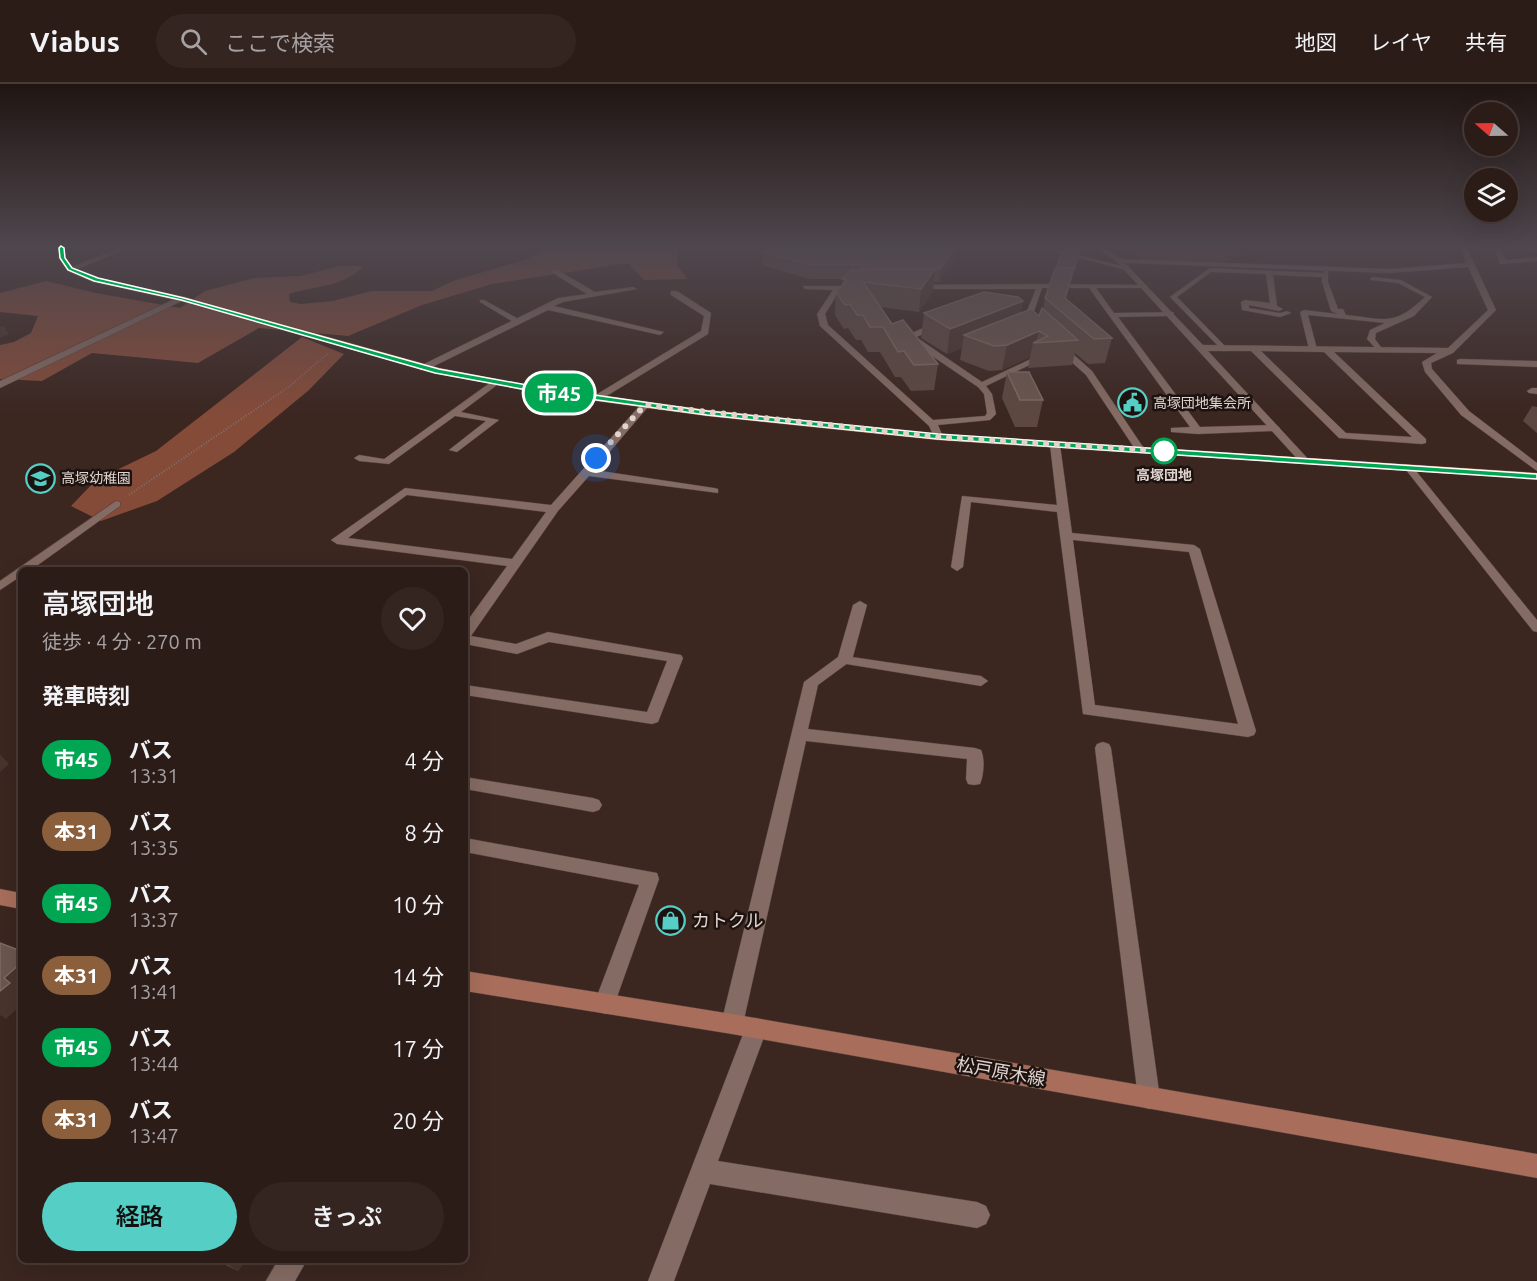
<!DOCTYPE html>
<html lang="ja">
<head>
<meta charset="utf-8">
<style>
  :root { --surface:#2c1c18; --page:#342521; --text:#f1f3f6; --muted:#a6a1a2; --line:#483a37; --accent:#55cec5 }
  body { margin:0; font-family:Ubuntu,"Noto Sans JP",sans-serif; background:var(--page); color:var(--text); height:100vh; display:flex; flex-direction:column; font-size:22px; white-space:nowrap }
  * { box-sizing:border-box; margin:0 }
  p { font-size:20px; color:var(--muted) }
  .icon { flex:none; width:33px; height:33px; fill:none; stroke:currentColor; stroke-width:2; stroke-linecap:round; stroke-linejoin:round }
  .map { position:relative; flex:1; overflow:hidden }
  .side { position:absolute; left:18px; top:483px; width:450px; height:696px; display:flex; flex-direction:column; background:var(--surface); border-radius:9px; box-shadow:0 6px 24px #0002,0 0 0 2px var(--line) }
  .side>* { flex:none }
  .badge { padding:0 12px; border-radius:20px; font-size:21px; line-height:39px }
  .needle { width:39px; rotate:290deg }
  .buttons { position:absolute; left:1464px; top:18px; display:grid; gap:12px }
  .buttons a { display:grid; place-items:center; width:54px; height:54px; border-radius:50%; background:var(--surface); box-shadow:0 6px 24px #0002,0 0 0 2px var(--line); font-size:30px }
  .you { position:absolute; width:30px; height:30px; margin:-15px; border:4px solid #fff; border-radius:50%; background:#1a73e8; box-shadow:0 0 0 9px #1a73e833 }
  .map>.badge { position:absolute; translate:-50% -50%; box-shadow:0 0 0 3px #fff }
  h2 { padding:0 24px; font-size:22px; line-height:54px }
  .round { display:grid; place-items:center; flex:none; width:63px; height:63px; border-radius:32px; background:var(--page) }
  .overview { display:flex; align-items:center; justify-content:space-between; height:102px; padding:0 24px }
  h1 { font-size:28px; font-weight:600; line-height:45px }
  .button { display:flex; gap:12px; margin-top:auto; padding:12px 24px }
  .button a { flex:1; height:69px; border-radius:36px; background:var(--accent); color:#111; font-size:24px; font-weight:600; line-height:69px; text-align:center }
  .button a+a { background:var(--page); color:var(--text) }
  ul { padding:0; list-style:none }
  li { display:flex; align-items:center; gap:18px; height:72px; padding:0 24px }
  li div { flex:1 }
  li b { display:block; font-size:22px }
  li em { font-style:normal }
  li .badge { min-width:66px; font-weight:700; text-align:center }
  header { display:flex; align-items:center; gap:36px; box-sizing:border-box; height:84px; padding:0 30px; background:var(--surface); border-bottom:2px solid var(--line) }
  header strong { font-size:28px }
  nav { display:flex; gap:33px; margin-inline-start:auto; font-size:21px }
  .search { width:420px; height:54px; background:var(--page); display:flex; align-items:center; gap:15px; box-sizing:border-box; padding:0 21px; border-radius:33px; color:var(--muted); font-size:22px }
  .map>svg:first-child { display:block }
</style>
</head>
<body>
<header>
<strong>Viabus</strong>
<div class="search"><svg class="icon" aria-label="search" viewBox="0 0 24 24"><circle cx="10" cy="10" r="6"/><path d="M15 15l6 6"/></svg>ここで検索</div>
<nav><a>地図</a><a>レイヤ</a><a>共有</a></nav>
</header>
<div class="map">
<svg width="1537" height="1197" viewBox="0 0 1537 1197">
  <rect width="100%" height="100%" fill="#3b2620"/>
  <path fill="#643829" d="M1110,164h127l11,8h-23l5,5c-30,3 -60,2 -90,-2l1,-2z"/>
  <g fill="#844b39">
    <path d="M546,164h133l-2,17 10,14 -43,1 -16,-17 -136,21 -70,21 -74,31 -89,-8 -61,35 -106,-10 -50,28 -42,-2v-34l14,-3 17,-9 7,-17 -38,-4v-19l46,-12 50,12 84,15 25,-17 49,-13 46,-2 40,-10h20l2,2c-21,19 -48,18 -73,26l1,8 11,2 32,-3 38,-10h61l21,-10 74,-22z"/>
    <polygon points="302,253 344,270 309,306 234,368 157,417 101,437 71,422 96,396 156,367"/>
  </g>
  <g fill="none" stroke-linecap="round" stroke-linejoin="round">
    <defs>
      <g id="service">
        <polygon points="1041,164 1052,164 1129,184 1126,186"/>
        <path d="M1210,184l113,5 1,-2h4v11l10,27h5l3,6c40,4 47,12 79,-18l-27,-14 -28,-3 2,-3 29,3 31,17 -18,19 -38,17 -1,6 8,11 -4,2 -12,-13 3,-9 15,-7 -77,-8 9,34 -4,2 -4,-2 -9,-37 4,-2 34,4 -7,-3 -9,-29v-5l-49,-2 4,31 6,3 -4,2 -30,-6v3l31,5 7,-2 4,2 -11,4 -38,-7 -1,-8 4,-2 25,3 -4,-29 -55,-2 -34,25 49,50v4h-3l-53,-54z"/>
        <polygon points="1040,200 1146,201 1144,204 1096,204 1114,229 1173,228 1174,230 1170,232 1118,233 1200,343 1275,341 1280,344 1275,347 1198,350 1171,348 1171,344 1190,343 1089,204 1042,204 1032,233 1038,239 1034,241 1024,234 1036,205 915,205 912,203 915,201"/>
        <polygon points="803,202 859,202 857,205 840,206 825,230 828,241 933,336 985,332 987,329 984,310 978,303 907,255 907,251 935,239 941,239 941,243 916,253 982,298 1033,274 1040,276 986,302 992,310 996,330 990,336 938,341 943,353 935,355 929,342 820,242 817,230 833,206 805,205"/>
        <polygon points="480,216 484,216 522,237 515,239 480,218"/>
        <polygon points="1058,262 1064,262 1092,287 1145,366 1143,368 1137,368 1086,291 1058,266"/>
        <polygon points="494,296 498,299 497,301 461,328 499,336 457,368 449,366 486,337 455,332 389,380 359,377 354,374 359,371 384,375"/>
        <polygon points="1409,381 1412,382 1537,536 1537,548 1533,547 1406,386 1406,382"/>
        <polygon points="116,417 120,418 120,422 31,486 21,486 21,492 0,506 0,497"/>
        <polygon points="845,572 981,592 988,597 981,602 840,579 838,576"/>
      </g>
      <g id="minor">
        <polygon points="120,164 129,164 73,187 66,185"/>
        <path d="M1097,164h8l16,11 269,10 76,-6 -5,-15h6l29,62 -43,43 -22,10 1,6 37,42 68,52v8l-76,-56 -36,-43 -3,-10 15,-9 -103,-1 92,87v4l-4,1 -83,-6 -88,-87h-43l102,110 -5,3 -4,-1 -160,-175 -24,-26zM1125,179l265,10 78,-6 20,43 -40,38 -245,-3zM1261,267l63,1 88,85 -66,-4z"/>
        <polygon points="1494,164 1500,164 1506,176 1537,173 1537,177 1500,180"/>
        <polygon points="1511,164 1537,164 1537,168"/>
        <polygon points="554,184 595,208 633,203 637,205 563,218 554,222 664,248 660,251 548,226 426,286 420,286 420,282 558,214 587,210 551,188"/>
        <polygon points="671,207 677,207 711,229 708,250 600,316 594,316 594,312 701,247 704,232 671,211"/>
        <polygon points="179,213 186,215 0,304 0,297"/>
        <polygon points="1460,275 1537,277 1537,283 1457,280 1457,276"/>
        <polygon points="1532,304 1537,304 1537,310 1529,309 1527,307"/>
        <path d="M645,318l3,1v4l-54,63 120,18 4,1v4l-129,-17 -31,35 -87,125 45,8 32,-12 133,23 2,3 -25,64 -6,2 -187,-29v-10l182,27 20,-51 -118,-19 -32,12 -52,-10v-20l42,-58 -170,-22 -6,-4 74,-52 146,17 91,-102zM407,411l139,17 -34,47 -164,-21z"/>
        <path d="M1055,358l5,3 12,88 122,12 6,4 56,182 -2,4 -6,2 -165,-23 -26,-202 -86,-10 -8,65 -6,4 -6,-4 11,-71 95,9 -7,-60zM1073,456l116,12 49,172 -143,-19z"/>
        <path d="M860,517l7,4 -15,55 -34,25 -10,44 167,19 6,2c4,8 3,25 -1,34l-6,1 -6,-1 -2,-5 1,-20 -161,-18 -63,283 -3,7 -8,3 -8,-3 -3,-7 83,-342 34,-25 15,-52z"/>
        <polygon points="1103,658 1109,660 1111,664 1160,1014 1157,1022 1149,1025 1141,1022 1138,1014 1095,664 1097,660"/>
        <polygon points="465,693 593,714 599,716 602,721 599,726 593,728 465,705"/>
        <polygon points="465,754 657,789 659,795 612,927 605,930 598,927 594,920 639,801 465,768"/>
        <polygon points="756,934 764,938 767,945 718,1077 977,1118 986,1122 990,1131 986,1140 977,1144 710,1100 674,1197 648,1197 745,945 748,938"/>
      </g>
      <polygon id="tertiary" points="278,1176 307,1176 295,1197 266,1197"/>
      <g id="secondary">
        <polygon points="0,805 21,809 21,825 0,821"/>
        <polygon points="465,887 732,930 1537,1070 1537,1094 732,950 465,907"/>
      </g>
      <polygon id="primary" points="58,164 64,164 65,174 73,183 98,194 185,213 439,284 538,303 707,326 938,350 1537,389 1537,395 938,356 707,332 538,309 435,289 180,217 93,198 67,187 58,174"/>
    </defs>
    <use href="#service" stroke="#54423c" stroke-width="1"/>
    <use href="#minor" stroke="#54423c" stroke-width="1"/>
    <use href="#tertiary" stroke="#54423c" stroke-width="1"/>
    <use href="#secondary" stroke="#54423c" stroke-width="1"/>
    <use href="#primary" stroke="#54423c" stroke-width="1"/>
    <g stroke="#83716c" stroke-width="2" stroke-dasharray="1 2" stroke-linecap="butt">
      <polyline points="1321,164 1430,168"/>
      <polyline points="129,411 290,302 328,269"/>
    </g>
    <use href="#service" fill="#846b63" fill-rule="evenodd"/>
    <use href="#minor" fill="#846b63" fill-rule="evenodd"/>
    <use href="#tertiary" fill="#846b63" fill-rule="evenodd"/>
    <use href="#secondary" fill="#a86e5b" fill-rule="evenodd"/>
    <use href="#primary" fill="#cd7052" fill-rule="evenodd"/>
  </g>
  <g fill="#5d4740">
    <polygon points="774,164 956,164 955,174 939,198 934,198 933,207 919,228 881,223 892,240 938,280 934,306 911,307 901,293 895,293 880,268 868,268 861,256 856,256 848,244 844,245 835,231 836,208 842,201 843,195 809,195 763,181 763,168"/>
    <polygon points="1080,164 1066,215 1112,254 1105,279 1088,280 1075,269 1072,281 1028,284 1030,273 1002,286 989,287 960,276 962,264 947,270 921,254 924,229 1023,217 1021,229 1039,232 1043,225 1045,214 1056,185"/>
    <polygon points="1007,288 1043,316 1037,343 1015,343 1002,314"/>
    <polygon points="1532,322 1537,323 1537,349 1523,337"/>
    <polygon points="215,1176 246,1176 238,1187"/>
  </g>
  <g fill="#49332d">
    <polygon points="955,164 956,164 955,174 939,198 940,185"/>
    <polygon points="1074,184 1069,207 1062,229 1065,214"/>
    <polygon points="935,185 933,207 919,228 921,205"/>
    <polygon points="1023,217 1018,241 964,251 962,264 947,270 950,245"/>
    <polygon points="4,242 9,250 0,254 0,243"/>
    <polygon points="1039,247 1036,259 1033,259 1030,273 1002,286 1007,261"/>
    <polygon points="0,670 9,680 0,688"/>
    <polygon points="21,879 21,921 6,935 0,931 0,907 4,894"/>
    <polygon points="230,1176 246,1176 238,1187 227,1180"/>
  </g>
  <g fill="#6b564f" stroke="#7e6963" stroke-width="1.5">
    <polygon points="774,164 955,164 940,185 860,185 864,181 809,181 763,168"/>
    <polygon points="1063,164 1080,164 1074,186 1074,184 1056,185"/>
    <polygon points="1074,184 1065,214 1112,254 1094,255 1045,214 1055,185"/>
    <polygon points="935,185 921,205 863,198 892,240 903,236 938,280 914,281 904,267 898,268 883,243 870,243 863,231 857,231 850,220 845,221 836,208 847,196 842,195 852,186"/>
    <polygon points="984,208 1018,213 1023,217 950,245 924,229"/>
    <polygon points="1042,224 1078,256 1033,259 1048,252 1039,247 1007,261 994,262 964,251 1031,225 1039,232"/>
    <polygon points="1007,288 1029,288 1043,316 1020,316"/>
    <polygon points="0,859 21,867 21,879 4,894 10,899 0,907"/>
    <polygon points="219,1176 230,1176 227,1180"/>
  </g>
  <linearGradient id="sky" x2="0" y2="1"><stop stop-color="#201512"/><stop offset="0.49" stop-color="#4f474e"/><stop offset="1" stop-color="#4f474e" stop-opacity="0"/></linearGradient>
  <rect width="1537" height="332" fill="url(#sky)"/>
  <polygon fill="#00a651" stroke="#fff" stroke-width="1.5" points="61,162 64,164 65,174 72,184 98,194 184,214 439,285 538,303 707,327 938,350 1537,390 1537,395 938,355 707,331 538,308 435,289 181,216 94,197 68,186 60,174 59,164"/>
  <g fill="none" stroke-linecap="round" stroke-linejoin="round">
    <polyline stroke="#e1d3ce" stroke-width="6" stroke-dasharray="0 10.8" points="596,374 645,321 938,353 1164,367"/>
  </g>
  <defs>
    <symbol id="civic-ring" viewBox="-11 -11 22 22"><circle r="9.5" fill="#1c120f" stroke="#55cec5" stroke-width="1.5"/><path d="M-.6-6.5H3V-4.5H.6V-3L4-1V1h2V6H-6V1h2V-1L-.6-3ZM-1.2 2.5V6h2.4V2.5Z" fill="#55cec5"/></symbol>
    <symbol id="school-ring" viewBox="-11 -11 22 22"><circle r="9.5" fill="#1c120f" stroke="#55cec5" stroke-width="1.5"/><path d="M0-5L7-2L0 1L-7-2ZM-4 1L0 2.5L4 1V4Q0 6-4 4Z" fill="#55cec5"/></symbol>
    <symbol id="shop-ring" viewBox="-11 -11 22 22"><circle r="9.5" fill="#1c120f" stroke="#55cec5" stroke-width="1.5"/><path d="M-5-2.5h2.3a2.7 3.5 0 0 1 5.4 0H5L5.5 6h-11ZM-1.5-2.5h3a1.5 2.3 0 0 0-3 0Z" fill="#55cec5"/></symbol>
  </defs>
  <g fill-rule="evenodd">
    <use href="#civic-ring" x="1116" y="302" width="33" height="33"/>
    <use href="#school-ring" x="24" y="378" width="33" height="33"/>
    <use href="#shop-ring" x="654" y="820" width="33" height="33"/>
  </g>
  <circle fill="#fff" stroke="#00a651" stroke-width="3" cx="1164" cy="367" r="12"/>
  <g text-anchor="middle" stroke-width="5" stroke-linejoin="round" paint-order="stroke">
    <g font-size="14" fill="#e1d3ce" stroke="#1c120f" text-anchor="start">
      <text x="1153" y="324">高塚団地集会所</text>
      <text x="61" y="399">高塚幼稚園</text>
    </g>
    <g font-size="14" font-weight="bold" fill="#e1d3ce" stroke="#1c120f">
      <text x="1164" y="396">高塚団地</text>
    </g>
    <g font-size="18" fill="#e1d3ce" stroke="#1c120f" text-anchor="start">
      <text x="692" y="843">カトクル</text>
    </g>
    <g font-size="18" fill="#e1d3ce" stroke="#1c120f">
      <text transform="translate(1001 988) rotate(10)" y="6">松戸原木線</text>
    </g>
  </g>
</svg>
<div class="buttons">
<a><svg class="needle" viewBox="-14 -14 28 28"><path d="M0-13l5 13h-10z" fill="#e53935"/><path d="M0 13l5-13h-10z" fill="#a6a1a2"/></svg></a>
<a><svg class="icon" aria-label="layers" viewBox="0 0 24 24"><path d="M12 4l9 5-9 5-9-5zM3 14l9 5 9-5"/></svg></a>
</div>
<div class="you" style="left:596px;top:374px"></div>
<b class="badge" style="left:559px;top:309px;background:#00a651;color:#fff">市45</b>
<section class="side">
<div class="overview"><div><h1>高塚団地</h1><p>徒歩 · 4 分 · 270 m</p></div><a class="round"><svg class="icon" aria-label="heart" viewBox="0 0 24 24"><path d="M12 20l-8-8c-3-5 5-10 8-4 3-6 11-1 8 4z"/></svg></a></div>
<h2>発車時刻</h2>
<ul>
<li><span class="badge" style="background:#00a651;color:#fff">市45</span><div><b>バス</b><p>13:31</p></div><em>4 分</em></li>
<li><span class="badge" style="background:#8b5e3c;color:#fff">本31</span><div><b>バス</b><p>13:35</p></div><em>8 分</em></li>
<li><span class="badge" style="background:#00a651;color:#fff">市45</span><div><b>バス</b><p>13:37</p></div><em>10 分</em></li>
<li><span class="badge" style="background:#8b5e3c;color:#fff">本31</span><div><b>バス</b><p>13:41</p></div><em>14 分</em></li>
<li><span class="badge" style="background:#00a651;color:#fff">市45</span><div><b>バス</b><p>13:44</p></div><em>17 分</em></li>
<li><span class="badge" style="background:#8b5e3c;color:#fff">本31</span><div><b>バス</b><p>13:47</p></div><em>20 分</em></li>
</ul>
<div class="button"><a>経路</a><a>きっぷ</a></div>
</section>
</div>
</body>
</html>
